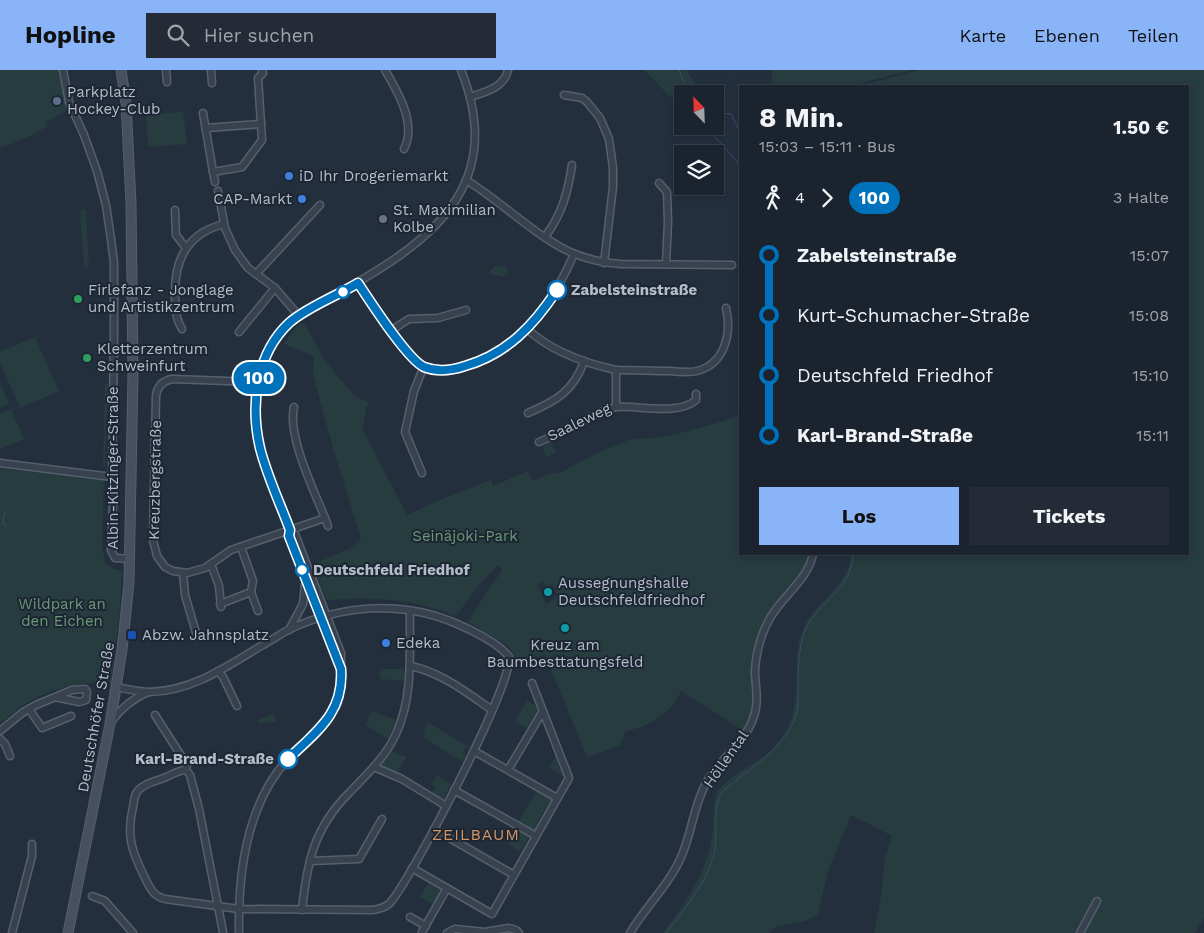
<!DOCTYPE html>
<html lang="de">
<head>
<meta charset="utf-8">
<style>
  :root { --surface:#1b232e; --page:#242b36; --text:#f1f3f6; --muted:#a0a4aa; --line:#39404a; --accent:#8ab4f8 }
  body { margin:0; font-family:"Work Sans",sans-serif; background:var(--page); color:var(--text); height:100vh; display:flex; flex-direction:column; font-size:19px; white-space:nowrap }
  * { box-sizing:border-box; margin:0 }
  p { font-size:16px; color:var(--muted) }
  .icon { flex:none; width:28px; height:28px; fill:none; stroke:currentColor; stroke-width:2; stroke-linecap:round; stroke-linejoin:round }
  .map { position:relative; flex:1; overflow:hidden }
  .side { position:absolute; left:739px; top:15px; width:450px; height:470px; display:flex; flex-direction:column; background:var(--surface); border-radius:0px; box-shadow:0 2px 8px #0003,0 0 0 1px var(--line) }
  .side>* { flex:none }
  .badge { padding:0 10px; border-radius:16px; font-size:18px; line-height:32px }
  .needle { width:32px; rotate:337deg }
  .controls { position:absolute; left:674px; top:15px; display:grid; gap:10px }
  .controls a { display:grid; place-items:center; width:50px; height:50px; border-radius:0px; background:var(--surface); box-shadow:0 2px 8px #0003,0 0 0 1px var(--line); font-size:25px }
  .map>.badge { position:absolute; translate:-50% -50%; box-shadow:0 0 0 2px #fff }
  .legs { display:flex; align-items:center; gap:8px; height:55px; padding:0 20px; font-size:16px }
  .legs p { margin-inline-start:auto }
  .overview { display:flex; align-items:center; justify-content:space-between; height:85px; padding:0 20px }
  h1 { font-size:28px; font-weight:700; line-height:38px }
  .button { display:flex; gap:10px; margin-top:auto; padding:10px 20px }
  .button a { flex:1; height:58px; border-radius:0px; background:var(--accent); color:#111; font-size:20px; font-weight:700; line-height:58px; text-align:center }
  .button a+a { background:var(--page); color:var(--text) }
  ul { padding:0 20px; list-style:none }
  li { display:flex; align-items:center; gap:18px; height:60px; font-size:19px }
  li i { display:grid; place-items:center; width:8px; height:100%; margin:0 6px; background:currentColor }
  li i::after { content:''; width:12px; height:12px; margin:-6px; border:4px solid; border-radius:50%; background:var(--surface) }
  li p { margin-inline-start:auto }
  li:first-child i { background:linear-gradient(#0000 50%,currentColor 0) }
  li:last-child i { background:linear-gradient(currentColor 50%,#0000 0) }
  header { display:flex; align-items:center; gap:30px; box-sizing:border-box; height:70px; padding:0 25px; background:var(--accent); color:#111 }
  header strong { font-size:24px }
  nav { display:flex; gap:28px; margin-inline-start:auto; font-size:18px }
  .search { width:350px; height:45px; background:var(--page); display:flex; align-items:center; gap:12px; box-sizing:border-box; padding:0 18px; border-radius:0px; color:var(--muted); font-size:19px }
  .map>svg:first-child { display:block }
</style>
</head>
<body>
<header>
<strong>Hopline</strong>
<div class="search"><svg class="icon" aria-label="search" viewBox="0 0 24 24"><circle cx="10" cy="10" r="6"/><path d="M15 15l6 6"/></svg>Hier suchen</div>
<nav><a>Karte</a><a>Ebenen</a><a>Teilen</a></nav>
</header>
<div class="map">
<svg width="1204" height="863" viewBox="0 0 1204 863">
  <rect width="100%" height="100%" fill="#242f3e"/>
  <g fill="#263c3f" fill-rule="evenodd">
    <path d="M0,0h63l8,39 -14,6 -2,3 -9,3 1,5c-14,10 -30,16 -47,22z"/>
    <polygon points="644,0 686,0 703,24 682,24 682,39"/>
    <polygon points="771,0 912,0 850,16 773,16"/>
    <path d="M919,0h285v847l-9,16h-321l7,-37 4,-39 7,-21 -41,-21 -23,56 -10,43 -13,7 -28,5 -8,7h-106c22,-30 44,-59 49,-97 2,-12 0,-26 3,-38 5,-18 34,-31 48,-41 9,-7 16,-16 22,-25 20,-32 4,-70 18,-103 12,-29 47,-42 48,-75h337v-468h-328z"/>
    <polygon points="183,42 187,74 148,77 146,44"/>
    <polygon points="82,139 86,140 89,196 84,198 80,141"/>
    <polygon points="495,196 506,197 508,204 503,207 488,203"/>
    <path d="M304,252l19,36 31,38 14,6 -6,26 45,87 28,-13 56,-22 2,6 35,-15 5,10 16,-7 13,-2 39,-21 30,-12 25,-1 21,-4 47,-13 16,-7v140h70c-9,27 -35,43 -46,69 -12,27 -7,52 -10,80 -1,10 -5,19 -10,28l-63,-40c-13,26 -30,33 -56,41l-5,14 -33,11 -42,-102 -29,6 -7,-15 -41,-24 19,-31 15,-20 -4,-6 -19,20 -23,31c-40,-17 -85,-20 -129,-16l-15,-35 38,-17 11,-9 -28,-91 -20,-73 1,-19 -30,-12 11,-16zM543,511l4,7 6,-3 5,11 -12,8 -9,-20z"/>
    <polygon points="35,267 59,321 20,338 0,292 0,282"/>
    <polygon points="0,314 9,334 0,338"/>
    <polygon points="105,314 108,314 105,397 103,397"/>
    <polygon points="11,339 24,369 0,379 0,344"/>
    <polygon points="551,372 556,383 546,387 542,377"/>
    <path d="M0,398l104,12 -2,66 3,16 9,7 8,2 -2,37 -9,75c-27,-2 -52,4 -76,15 -12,6 -24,17 -35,25z"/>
    <polygon points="382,599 404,599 405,611 381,609 379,603"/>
    <polygon points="527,630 535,635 538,634 540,640 529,659 515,652"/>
    <polygon points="371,641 397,650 388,669 366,655"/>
    <polygon points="273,643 278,652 258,653 257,651"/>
    <polygon points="427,652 469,677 468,679 465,677 463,682 466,684 463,690 461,691 424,668 423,666"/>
    <polygon points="391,681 407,687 396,704 380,697"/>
    <polygon points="557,683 560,690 557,692 559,699 563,697 566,708 549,698"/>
    <polygon points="437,705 451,714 443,730 441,730 431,724 436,716 432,714"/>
    <path d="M538,719l14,8 1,4c-8,5 -17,21 -17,30h-4l-14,-8z"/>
    <polygon points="516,758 530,765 520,782 507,774"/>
    <polygon points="430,810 442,816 443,820 435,835 420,827"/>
  </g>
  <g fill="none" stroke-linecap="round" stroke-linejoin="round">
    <g stroke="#394c67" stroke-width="1">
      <polyline points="679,0 688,24"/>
      <polyline points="715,47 722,43 731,44 740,62 740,71"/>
      <polyline points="705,56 740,95"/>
      <polyline points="7,443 4,444 3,454 7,455"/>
      <path d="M666,863c17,-23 39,-47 47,-75 7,-22 -3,-49 10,-67 26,-22 73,-49 75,-87 1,-22 -2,-55 8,-75 14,-30 45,-37 47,-75"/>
    </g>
    <defs>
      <g id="minor">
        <polyline points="63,0 69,32 84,65 97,101 106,135 111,169 114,193 114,271 112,407 114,413 111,480 115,488 130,489"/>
        <polyline points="166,0 167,12"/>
        <polyline points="211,0 212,13"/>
        <path d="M385,0c13,22 32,54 19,79"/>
        <polyline points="564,25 582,28 587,32 600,48 609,69 613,98 613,117 604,193"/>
        <path d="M470,27c15,-5 34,-9 38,-27"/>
        <polyline points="203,43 213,102 242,97 262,70 258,8 263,3 262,0"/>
        <polyline points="206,58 261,54"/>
        <polyline points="213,102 215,112"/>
        <path d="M466,110c35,21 72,59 109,74 15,6 30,9 46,10l111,1"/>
        <polyline points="659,113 667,122 668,152 666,194"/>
        <polyline points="218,121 225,158 235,180 248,198 275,218 299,246"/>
        <polyline points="175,140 176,165 186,178"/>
        <path d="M545,167c17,-23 23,-45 27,-72"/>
        <polyline points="256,204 320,135"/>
        <path d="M358,213c12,18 50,77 67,84 13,5 28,2 41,-1 54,-16 87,-63 108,-112"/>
        <path d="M182,259c-7,-11 -6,-20 -7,-33 -1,-36 12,-63 49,-72"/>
        <path d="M527,259c24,22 57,34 89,41 18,0 36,1 54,1 9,1 19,2 27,0 28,-7 35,-38 29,-63"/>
        <polyline points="392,260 409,249 438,248 466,240"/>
        <polyline points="239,262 275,218"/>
        <path d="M258,312l-86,-3c-10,2 -15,8 -16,17l-3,144 4,16 8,11 8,4 14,2 18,-5 26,-18 94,-32c-11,-27 -38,-83 -31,-111"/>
        <path d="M616,337c22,-2 62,9 80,-7v-6"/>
        <path d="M528,343c28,-12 46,-22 56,-52"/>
        <polyline points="539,372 573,357 600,342 616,337 616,300"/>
        <polyline points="0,393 112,407"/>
        <polyline points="422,403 405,362 414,321 424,296"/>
        <polyline points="325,448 328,456"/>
        <polyline points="241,477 253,511 251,522 258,541"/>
        <polyline points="211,494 219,516 221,537"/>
        <polyline points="183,503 185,525 197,566"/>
        <polyline points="220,534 251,522"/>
        <polyline points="289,560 303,534 305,515"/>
        <path d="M411,596c31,7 55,26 81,44"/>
        <path d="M341,599l-52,-133 1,-5c-10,-28 -23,-55 -30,-84 -12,-48 -2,-100 39,-131 98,-57 217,-108 162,-246"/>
        <polyline points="218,601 223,607 237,636"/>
        <path d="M116,617c11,2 23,5 34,5 42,-1 76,-25 111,-46 10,-5 19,-12 29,-17 52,-24 112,-29 165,-6 15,6 45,21 54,34 4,27 -97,221 -119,246 -5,5 -11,6 -17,7l-134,-1 -74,-10c-12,-3 -15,-11 -20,-21 -13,-26 -19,-42 -12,-71 1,-5 1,-11 4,-15 5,-8 19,-11 27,-14 7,-3 15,-8 22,-8"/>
        <polyline points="29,639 42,658 71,646"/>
        <polyline points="155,645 187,695 186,700 190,705 199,739 223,862"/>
        <path d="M112,651c9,-13 22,-23 36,-29"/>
        <polyline points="0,661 22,643 36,635 72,620 85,619 87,622 86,630 79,632 55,627"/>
        <polyline points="0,669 5,674 10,686"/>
        <polyline points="474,681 557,728"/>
        <polyline points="374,697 402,709 446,736"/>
        <polyline points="508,700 543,641"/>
        <polyline points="454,720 536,766"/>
        <polyline points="434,759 514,805"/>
        <polyline points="310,791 359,789 382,749"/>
        <polyline points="412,798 492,844 569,708 532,613"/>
        <polyline points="92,826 105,831 133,863"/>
        <path d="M302,840c5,-48 12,-82 47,-117 18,-19 36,-35 47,-59 18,-39 13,-82 14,-123"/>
        <polyline points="410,847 426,856"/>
        <polyline points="422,862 447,818"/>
        <polyline points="12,863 32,786 32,774"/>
        <path d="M239,863c-1,-54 6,-117 39,-162 17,-21 38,-38 54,-60l6,-9 3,-18v-31l-46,-119 -5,-3"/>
        <polyline points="447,863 455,859 485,862 509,858 516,860 519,863"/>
        <path d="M630,863c16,-27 40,-49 52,-78 10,-24 12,-50 24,-72 13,-23 38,-39 47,-64 6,-15 3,-30 2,-45 0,-17 5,-37 13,-52 11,-24 40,-41 45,-68"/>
        <polyline points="1080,863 1097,831"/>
      </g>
      <polyline id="secondary" points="68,863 110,654 122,580 129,513 133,303 131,133 126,33 121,0"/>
    </defs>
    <use href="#minor" stroke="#565f6c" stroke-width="9"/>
    <use href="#secondary" stroke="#565f6c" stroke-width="11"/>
    <use href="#minor" stroke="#38414e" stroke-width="6"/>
    <use href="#secondary" stroke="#465061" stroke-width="9"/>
  </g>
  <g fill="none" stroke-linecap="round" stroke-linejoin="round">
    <defs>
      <path id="line-1" d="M288,689c29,-28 56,-46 53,-90l-52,-133 1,-6c-10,-27 -23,-54 -30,-82 -10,-43 -4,-94 29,-125 18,-16 48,-27 69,-40 12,18 49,76 66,84 13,5 29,3 41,-1 42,-12 69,-41 92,-76"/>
    </defs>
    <use href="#line-1" stroke="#fff" stroke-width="11"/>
    <use href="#line-1" stroke="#0072bc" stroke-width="8"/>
  </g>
  <circle fill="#5c6f8a" stroke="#1d2633" stroke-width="2" cx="57" cy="31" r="5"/>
  <g fill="#3f7fe0" stroke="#1d2633" stroke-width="2">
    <circle cx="289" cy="106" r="5"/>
    <circle cx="302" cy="129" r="5"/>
    <circle cx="386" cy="573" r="5"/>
  </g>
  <circle fill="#6b7280" stroke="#1d2633" stroke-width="2" cx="383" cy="149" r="5"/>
  <g fill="#fff" stroke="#0072bc" stroke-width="2.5">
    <circle cx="557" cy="220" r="9"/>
    <circle cx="343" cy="222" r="6"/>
    <circle cx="302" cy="500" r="6"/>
    <circle cx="288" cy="689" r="9"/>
  </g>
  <g fill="#2e9e5b" stroke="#1d2633" stroke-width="2">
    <circle cx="78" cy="229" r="5"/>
    <circle cx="87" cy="288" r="5"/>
  </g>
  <g fill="#0f9aa8" stroke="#1d2633" stroke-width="2">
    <circle cx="548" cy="522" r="5"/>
    <circle cx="565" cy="558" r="5"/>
  </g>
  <rect fill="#1a4fb4" stroke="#1d2633" stroke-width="2" x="127" y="560" width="10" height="10" rx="2.5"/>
  <g text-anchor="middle" stroke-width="4" stroke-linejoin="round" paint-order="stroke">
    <g font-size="15" fill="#b4bcc9" stroke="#1d2633" text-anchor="start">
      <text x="67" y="27">Parkplatz<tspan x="67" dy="17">Hockey-Club</tspan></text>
      <text x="299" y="111">iD Ihr Drogeriemarkt</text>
      <text x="292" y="134" text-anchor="end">CAP-Markt</text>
      <text x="393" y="145">St. Maximilian<tspan x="393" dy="17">Kolbe</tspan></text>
      <text x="88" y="225">Firlefanz - Jonglage<tspan x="88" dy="17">und Artistikzentrum</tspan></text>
      <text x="97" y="284">Kletterzentrum<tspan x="97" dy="17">Schweinfurt</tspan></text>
      <text x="558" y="518">Aussegnungshalle<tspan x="558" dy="17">Deutschfeldfriedhof</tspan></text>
      <text x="142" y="570">Abzw. Jahnsplatz</text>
      <text x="396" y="578">Edeka</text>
      <text x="565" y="580" text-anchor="middle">Kreuz am<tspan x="565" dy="17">Baumbesttatungsfeld</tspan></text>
    </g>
    <g font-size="15" font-weight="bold" fill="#b4bcc9" stroke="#1d2633" text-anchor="start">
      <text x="571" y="225">Zabelsteinstraße</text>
      <text x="313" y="505">Deutschfeld Friedhof</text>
      <text x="274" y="694" text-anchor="end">Karl-Brand-Straße</text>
    </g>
    <g font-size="15" fill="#b4bcc9" stroke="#1d2633">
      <text transform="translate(579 352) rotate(-26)" y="5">Saaleweg</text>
      <text transform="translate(113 398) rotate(-90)" y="5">Albin-Kitzinger-Straße</text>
      <text transform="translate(155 410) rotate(-89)" y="5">Kreuzbergstraße</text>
      <text transform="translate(96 647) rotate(-80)" y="5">Deutschhöfer Straße</text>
      <text transform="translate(726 689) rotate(-55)" y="5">Höllental</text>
    </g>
    <g font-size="15" fill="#6b9a76" stroke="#1d2633">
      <text x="465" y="471">Seinäjoki-Park</text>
      <text x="62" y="539">Wildpark an<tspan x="62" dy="17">den Eichen</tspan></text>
    </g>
    <g font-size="16" letter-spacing="1" fill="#d59563" stroke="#1d2633">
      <text x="476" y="770">ZEILBAUM</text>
    </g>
  </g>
</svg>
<div class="controls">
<a><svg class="needle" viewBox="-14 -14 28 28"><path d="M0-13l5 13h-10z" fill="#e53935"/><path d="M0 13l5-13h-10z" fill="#a0a4aa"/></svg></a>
<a><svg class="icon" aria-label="layers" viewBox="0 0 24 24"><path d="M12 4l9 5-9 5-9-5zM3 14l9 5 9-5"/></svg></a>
</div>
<b class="badge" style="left:259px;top:308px;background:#0072bc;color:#fff">100</b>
<section class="side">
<div class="overview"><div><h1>8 Min.</h1><p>15:03 – 15:11 · Bus</p></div><b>1.50 €</b></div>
<div class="legs"><svg class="icon" aria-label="walk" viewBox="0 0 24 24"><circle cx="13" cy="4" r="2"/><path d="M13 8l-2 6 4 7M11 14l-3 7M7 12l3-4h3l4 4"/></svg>4<svg class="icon" aria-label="forward" viewBox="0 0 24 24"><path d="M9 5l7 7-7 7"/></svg><b class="badge" style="background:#0072bc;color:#fff">100</b><p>3 Halte</p></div>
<ul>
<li><i style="color:#0072bc"></i><b>Zabelsteinstraße</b><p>15:07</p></li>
<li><i style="color:#0072bc"></i><span>Kurt-Schumacher-Straße</span><p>15:08</p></li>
<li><i style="color:#0072bc"></i><span>Deutschfeld Friedhof</span><p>15:10</p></li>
<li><i style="color:#0072bc"></i><b>Karl-Brand-Straße</b><p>15:11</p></li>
</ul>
<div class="button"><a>Los</a><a>Tickets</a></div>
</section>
</div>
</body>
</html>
